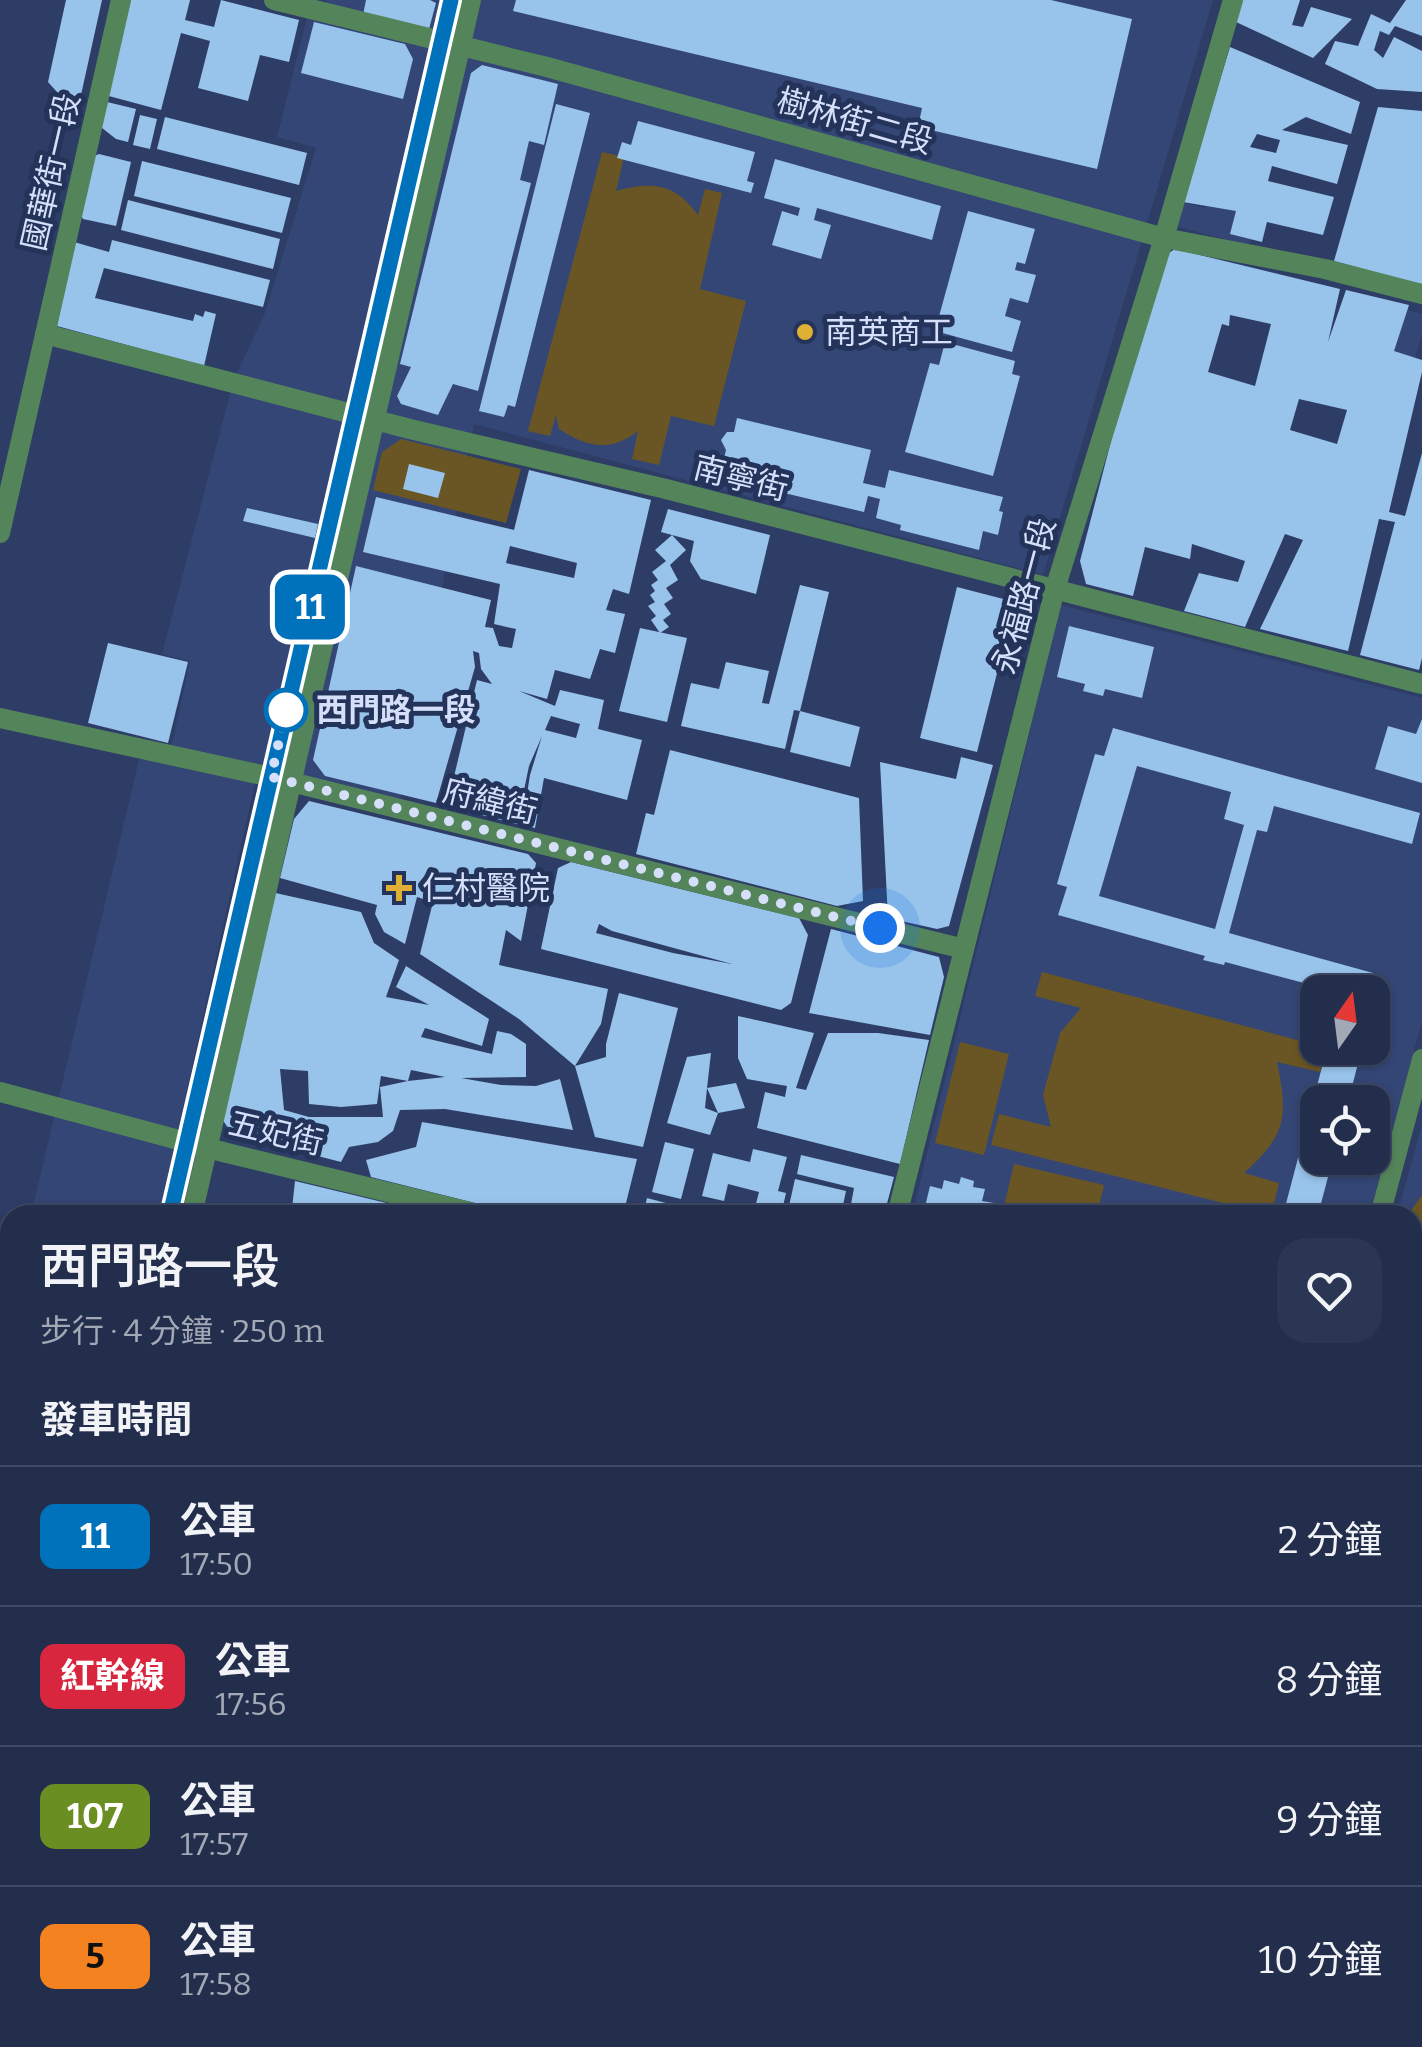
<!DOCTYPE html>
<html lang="zh-TW">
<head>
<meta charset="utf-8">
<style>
  :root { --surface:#222e4c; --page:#2a3653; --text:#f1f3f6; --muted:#a2a8b5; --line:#3f4a64 }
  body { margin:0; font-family:Bitter,"Noto Sans TC",serif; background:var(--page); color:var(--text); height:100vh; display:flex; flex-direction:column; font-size:38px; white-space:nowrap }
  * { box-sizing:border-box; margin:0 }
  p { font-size:32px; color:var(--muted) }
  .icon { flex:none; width:55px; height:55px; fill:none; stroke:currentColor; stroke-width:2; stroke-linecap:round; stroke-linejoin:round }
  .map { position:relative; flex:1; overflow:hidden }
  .sheet { position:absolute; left:0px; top:1205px; width:1422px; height:842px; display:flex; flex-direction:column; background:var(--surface); border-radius:30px 30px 0 0; box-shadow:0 2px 8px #0004,0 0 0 2px var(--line) }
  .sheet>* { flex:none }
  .badge { padding:0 20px; border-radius:15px; font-size:35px; line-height:65px }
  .needle { width:65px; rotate:14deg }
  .fabs { position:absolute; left:1300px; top:975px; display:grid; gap:20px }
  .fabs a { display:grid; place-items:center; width:90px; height:90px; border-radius:20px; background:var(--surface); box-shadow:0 2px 8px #0004,0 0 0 2px var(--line); font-size:50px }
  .you { position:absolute; width:50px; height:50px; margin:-25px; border:8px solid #fff; border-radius:50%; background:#1a73e8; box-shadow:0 0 0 15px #1a73e833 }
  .map>.badge { position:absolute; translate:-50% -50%; box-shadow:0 0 0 5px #fff }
  h2 { padding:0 40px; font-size:38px; line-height:90px }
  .round { display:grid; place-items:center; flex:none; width:105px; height:105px; border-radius:30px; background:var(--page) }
  .overview { display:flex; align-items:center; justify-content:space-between; height:170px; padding:0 40px }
  h1 { font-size:48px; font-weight:600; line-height:75px }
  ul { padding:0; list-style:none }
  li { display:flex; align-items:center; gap:30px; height:140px; padding:0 40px; border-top:2px solid var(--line) }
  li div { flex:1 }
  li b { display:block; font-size:38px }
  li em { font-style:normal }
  li .badge { min-width:110px; font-weight:700; text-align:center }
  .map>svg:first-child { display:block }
</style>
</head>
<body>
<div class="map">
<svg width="1422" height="2047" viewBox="0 0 1422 2047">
  <rect width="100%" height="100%" fill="#2e3d66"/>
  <g fill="#344675" fill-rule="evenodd">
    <polygon points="327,0 1213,0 1043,575 474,424 400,800 259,765 159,1215 31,1215 142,747 170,753 190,661 162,654 233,382 265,313 316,148 277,137 307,18 323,14"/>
    <polygon points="1216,166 1265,178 1249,246 1179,227 1169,218 1174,200 1205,208"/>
    <polygon points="1374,301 1422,314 1422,333 1407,389"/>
    <path d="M1061,605l361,93v323l-53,194h-457zM1318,992h54v56h-54zM1318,1102h54v56h-54z"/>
    <polygon points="1422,1125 1422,1451 1412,1448 1412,1215 1397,1215"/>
    <polygon points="1413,1881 1422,1883 1422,2047 932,2047 934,2038 1412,2038"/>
  </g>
  <g fill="#6a5624">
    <path d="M602,152l22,5 -8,34c36,-10 59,-8 82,24l7,-26 17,4 -22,96 46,12 -32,125 -43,-10 -12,49 -27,-6 6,-28c-28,22 -51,16 -79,-2l-3,-14 -6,21 -22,-5z"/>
    <polygon points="401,439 521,469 506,523 373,490 382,452"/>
    <path d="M1042,972l285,76 -7,24 -43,-10c11,55 10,72 -33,111l35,10 -8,32 -280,-70 8,-31 52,13 -8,-32 17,-62 21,-25 -46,-12z"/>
    <polygon points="960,1042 1009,1054 984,1155 935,1143"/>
    <polygon points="1014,1164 1104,1185 1097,1215 1002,1215"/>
    <polygon points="1422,1195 1422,1366 1413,1355 1412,1215 1408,1215"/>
    <polygon points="938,2038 992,2038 989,2047 935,2047"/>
    <polygon points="1001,2038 1285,2038 1284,2047 999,2047"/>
  </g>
  <g fill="#98c3eb" fill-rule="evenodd">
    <polygon points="66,0 102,0 79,104 66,102 48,82"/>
    <polygon points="129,0 190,0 185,20 214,27 221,0 299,20 289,62 260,55 248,101 198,88 210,41 181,33 161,110 105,95"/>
    <polygon points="366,0 430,0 436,3 429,29 363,15"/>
    <polygon points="516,0 1051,0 1132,19 1097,169 918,127 922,108 513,11"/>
    <polygon points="1242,0 1300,0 1292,25 1303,27 1311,7 1352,19 1313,58 1236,22"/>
    <polygon points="1406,0 1422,0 1422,36 1395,26 1389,35 1380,31 1374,50 1383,58 1394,37 1422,51 1422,92 1377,89 1325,64 1335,41 1358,46 1371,14 1390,23"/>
    <polygon points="314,22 405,44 413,59 403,99 301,73"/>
    <path d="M1230,47l130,55 -9,32 -45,-17 -24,13 66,15 -11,39 -65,-18 -4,15 66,16 -11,38 -56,-13 -5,20 -32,-8 6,-23 -53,-9zM1257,134l23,6 -4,13 -26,-6z"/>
    <polygon points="482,65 558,84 544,145 529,141 520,180 531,183 478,391 453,384 438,415 401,404 397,396 411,367 400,364 471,73"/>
    <polygon points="103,101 136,109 128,142 116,139 97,124"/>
    <polygon points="556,104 590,113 515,407 508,405 504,417 479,411"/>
    <polygon points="1378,107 1422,111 1422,285 1334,261"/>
    <polygon points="140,115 157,119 150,149 133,145"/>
    <polygon points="165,117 307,153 299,185 157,149"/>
    <polygon points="638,121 755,152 747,181 754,183 751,193 617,158 622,142 631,145"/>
    <polygon points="99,154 131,162 116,226 83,219 77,208 87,159"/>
    <polygon points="775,159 941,206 932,240 817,208 814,220 831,225 821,259 772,245 782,211 798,216 800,208 764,198"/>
    <polygon points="142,161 291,198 282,233 134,196"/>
    <polygon points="128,200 280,239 273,269 121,230"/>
    <polygon points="968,211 1035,229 1025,264 1017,262 1015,270 1036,275 1028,303 1010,298 1005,316 1021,321 1012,352 935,331"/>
    <polygon points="112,240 270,280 263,307 104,268 95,298 193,321 195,314 203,317 205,311 216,314 204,366 57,326 74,242 109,252"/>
    <path d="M1175,249l165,40 -12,53 18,-52 63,15 -15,46 28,9v12l-33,140 16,4 17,-63v205l-3,12 -59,-15 35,-133 -16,-3 -31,132 -88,-22 43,-89 -18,-6 -40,93 -61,-16 15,-38 39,9 7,-21 -53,-17 -2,15 -45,-12 -12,49 -47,-12 -6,-23 78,-301zM1230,315l41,9 -16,62 -47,-14 14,-48 7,2zM1299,399l48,11 -10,34 -47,-14z"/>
    <polygon points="945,342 1015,361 1012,374 1020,376 993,476 905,452 930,363 939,365"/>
    <polygon points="737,418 871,450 863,483 885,488 889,470 1003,497 999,511 1003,512 998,535 983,531 979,550 900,530 901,525 876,518 880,499 868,496 864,512 751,485 752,479 721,471 726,450 721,440 727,432 734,432"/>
    <polygon points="409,464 445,473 438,498 403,489"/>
    <path d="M529,470l122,30 -22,94 -16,-5 -7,21 19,4 -10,39 -15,-4 -10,30 -35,-9 -8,29 -28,-8 36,15 5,-16 44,10 -6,29 44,11 -15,60 -83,-22 -9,50 -13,-3 8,-50 12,-39 -13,30 -12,58 -70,-18 30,-126 15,4 -11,-15 -2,-16 -6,-2 2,16 -39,136 -111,-27 -12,-16 43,-194 135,34 -6,27 8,1 6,18 13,2 4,-19 -22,-5 6,-40 -137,-32 13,-55 138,33zM510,546l67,17 -3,15 -68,-15zM551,716l29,8 -4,14 -31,-8z"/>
    <polygon points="247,508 318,524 315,538 243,521"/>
    <polygon points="668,509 770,535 756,594 701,579 690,561 694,541 672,535 686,550 670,565 678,580 666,588 673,598 664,604 671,614 663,620 669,627 660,633 651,620 656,616 648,606 655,602 650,595 655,591 651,585 658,580 652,572 666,561 655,550 672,535 661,532"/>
    <polygon points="800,585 829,592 800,711 794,710 785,749 681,726 691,683 719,689 726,662 769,671 762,703 769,704"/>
    <polygon points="957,587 1015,602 977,752 920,738"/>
    <polygon points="1069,626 1154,647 1142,698 1105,689 1103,696 1083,691 1085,684 1057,677"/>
    <polygon points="640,628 687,638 667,722 619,711"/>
    <polygon points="108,643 188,662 168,743 88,723"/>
    <polygon points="800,711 860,727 850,767 790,752"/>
    <polygon points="1422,719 1422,783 1375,769 1388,726 1416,734"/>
    <path d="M1113,728l307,85 -8,31 -138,-38 -7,26 -10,-2 -28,103 144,40 -6,19h-29l-113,-30 -1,3 -21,-5 2,-4 -147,-41 9,-28 -10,-3 38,-130 9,2zM1137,766l94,26 -7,27 20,6 -29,104 -116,-33z"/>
    <polygon points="670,750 859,798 863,901 837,906 636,854 646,813 654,815"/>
    <polygon points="961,757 993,765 949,926 937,929 888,918 880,762 956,779"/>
    <polygon points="309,801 528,854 536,863 521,941 506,930 499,965 608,989 601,1024 575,1066 519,1019 420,954 433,902 417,897 405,944 384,932 375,914 377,905 280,878 294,819"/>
    <path d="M571,862l228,56 9,17 -17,68 -10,7 -240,-61 17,-81zM599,924l13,7 120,33 -59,-11 -77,-20z"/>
    <path d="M271,892l90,20 13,31 25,17 -13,37 43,8 -33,-18 10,-21 83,53 -7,27 -57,-18 -4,9 71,17 5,-23 14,3 15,10v33l-65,1 40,7 35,1 24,-7 13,51 -128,-21 -45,1 -7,21 -15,11 -29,5 -8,15 -27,-7 -5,-6 -27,-2 -49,-12 -11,-16zM280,1069l28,2 1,33 32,3 36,-3 3,-22 1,-6 27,5 -28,6 3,30h-74l-25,-7zM411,1070l34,7 -37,4z"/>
    <polygon points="831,929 939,957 944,977 930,1035 809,1013"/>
    <polygon points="619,993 678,1008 643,1147 595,1137 575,1066 606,1057 606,1044"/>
    <polygon points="738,1016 814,1033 796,1088 806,1090 828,1033 878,1033 929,1040 900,1164 757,1128 765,1092 785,1097 787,1086 747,1079 738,1058"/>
    <polygon points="1327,1048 1362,1048 1348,1102 1318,1102 1318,1158 1333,1158 1318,1215 1283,1215"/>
    <path d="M711,1053l-4,35 29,-5 9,25 -27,5 -8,22 -43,-12 20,-66zM707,1088l11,25 -13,-5z"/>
    <polygon points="422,1122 637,1159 623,1215 523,1215 371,1177 366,1160 416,1147"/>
    <polygon points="665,1142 694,1149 681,1199 652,1192"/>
    <polygon points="753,1149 787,1157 778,1191 786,1193 781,1215 753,1215 759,1192 728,1184 724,1201 702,1196 713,1153 750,1162"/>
    <polygon points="801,1155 894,1177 884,1215 849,1215 854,1188 797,1174"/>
    <polygon points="961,1177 974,1181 973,1187 985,1189 982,1201 994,1203 991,1215 923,1215 930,1186 942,1189 944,1180 959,1184"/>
    <polygon points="795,1179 846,1191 841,1215 787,1215"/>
    <polygon points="295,1181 395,1205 393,1215 349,1215 351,1209 292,1209"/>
    <polygon points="647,1198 677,1206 675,1215 643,1215"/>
    <polygon points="0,1331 10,1334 9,1363 0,1361"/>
    <polygon points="9,1390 10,1390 10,1435 0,1432"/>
    <polygon points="1412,1496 1422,1499 1422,1536 1417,1556 1422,1557 1421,1591 1412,1588"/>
    <polygon points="1412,1649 1419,1662 1414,1682 1412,1682"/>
    <polygon points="0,1709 10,1712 1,1747 0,1746"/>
    <polygon points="1421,1746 1422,1747 1422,1817 1412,1814 1412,1778"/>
    <polygon points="1412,1932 1422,1934 1422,1998 1412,1995"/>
    <polygon points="401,2038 482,2038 480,2047 432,2047"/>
  </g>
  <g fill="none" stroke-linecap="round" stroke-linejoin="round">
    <g stroke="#54855a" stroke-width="20">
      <polyline points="274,0 547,67 1164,238 1325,269 1422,294"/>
      <polyline points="45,334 410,429 666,489 1422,684"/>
      <polyline points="0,533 121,0"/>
      <polyline points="0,718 271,777 964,949"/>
      <polyline points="0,1092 227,1153 482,1215"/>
      <polyline points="1412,1458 1422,1460"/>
      <polyline points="18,2038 22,2047"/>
      <polyline points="53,2038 88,2047"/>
      <polyline points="173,2038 208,2047"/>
      <polyline points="252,2038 286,2047"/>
      <polyline points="850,2047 853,2038"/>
    </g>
    <g stroke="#54855a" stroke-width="20">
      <polyline points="170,1215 450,0"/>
      <polyline points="192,1215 471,0"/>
      <polyline points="897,1215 1055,589 1164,238 1233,0"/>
      <polyline points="1380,1215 1422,1059"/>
      <polyline points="0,1458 10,1461"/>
      <polyline points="0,1481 10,1484"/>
      <polyline points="1412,1829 1422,1832"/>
      <polyline points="1412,1855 1422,1858"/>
      <polyline points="0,1950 10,1906"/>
      <polyline points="0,1983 10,1985"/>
      <polyline points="1,2047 10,2008"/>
    </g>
  </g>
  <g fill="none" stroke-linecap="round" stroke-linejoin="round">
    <defs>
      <polyline id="line" points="170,1215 451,0"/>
    </defs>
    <use href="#line" stroke="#fff" stroke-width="22"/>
    <use href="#line" stroke="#0072bc" stroke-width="15"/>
    <polyline stroke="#d5dff9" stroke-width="10" stroke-dasharray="0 18" points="286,710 271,777 880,928"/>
  </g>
  <g fill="#dfb034" stroke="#24335a" stroke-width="4">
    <circle cx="805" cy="332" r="10"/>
    <path d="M394 873h10v10h10v10h-10v10h-10v-10h-10v-10h10z"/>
  </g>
  <circle fill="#fff" stroke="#0072bc" stroke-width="5" cx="286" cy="710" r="20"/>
  <g text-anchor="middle" stroke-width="10" stroke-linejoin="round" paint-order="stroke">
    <g font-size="32" fill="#d5dff9" stroke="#24335a">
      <text transform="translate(855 121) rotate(16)" y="11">樹林街二段</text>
      <text transform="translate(51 172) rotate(-77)" y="11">國華街一段</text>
      <text transform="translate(741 478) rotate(14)" y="11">南寧街</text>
      <text transform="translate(1024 596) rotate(-75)" y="11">永福路一段</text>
      <text transform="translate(490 801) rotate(14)" y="11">府緯街</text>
      <text transform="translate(276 1133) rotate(13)" y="11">五妃街</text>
    </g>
    <g font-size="32" fill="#d5dff9" stroke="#24335a" text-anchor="start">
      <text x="825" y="343">南英商工</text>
      <text x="422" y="899">仁村醫院</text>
    </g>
    <g font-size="32" font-weight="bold" fill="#d5dff9" stroke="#24335a" text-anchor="start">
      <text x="316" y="721">西門路一段</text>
    </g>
  </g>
</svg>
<div class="fabs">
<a><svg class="needle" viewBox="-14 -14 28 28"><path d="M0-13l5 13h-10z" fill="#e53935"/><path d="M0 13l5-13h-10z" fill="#a2a8b5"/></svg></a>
<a><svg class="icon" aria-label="locate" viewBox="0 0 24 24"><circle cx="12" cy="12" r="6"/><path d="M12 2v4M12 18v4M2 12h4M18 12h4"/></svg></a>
</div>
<div class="you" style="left:880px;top:928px"></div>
<b class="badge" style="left:310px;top:607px;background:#0072bc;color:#fff">11</b>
<section class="sheet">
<div class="overview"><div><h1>西門路一段</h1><p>步行 · 4 分鐘 · 250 m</p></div><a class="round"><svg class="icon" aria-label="heart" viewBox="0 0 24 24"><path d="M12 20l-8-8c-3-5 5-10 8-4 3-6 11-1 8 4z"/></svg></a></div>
<h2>發車時間</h2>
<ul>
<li><span class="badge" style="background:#0072bc;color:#fff">11</span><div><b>公車</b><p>17:50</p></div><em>2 分鐘</em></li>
<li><span class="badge" style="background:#d7263d;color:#fff">紅幹線</span><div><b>公車</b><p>17:56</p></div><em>8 分鐘</em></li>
<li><span class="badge" style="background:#6b8e23;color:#fff">107</span><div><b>公車</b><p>17:57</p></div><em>9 分鐘</em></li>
<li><span class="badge" style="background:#f58220;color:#111">5</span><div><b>公車</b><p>17:58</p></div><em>10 分鐘</em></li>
</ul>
</section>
</div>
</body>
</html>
